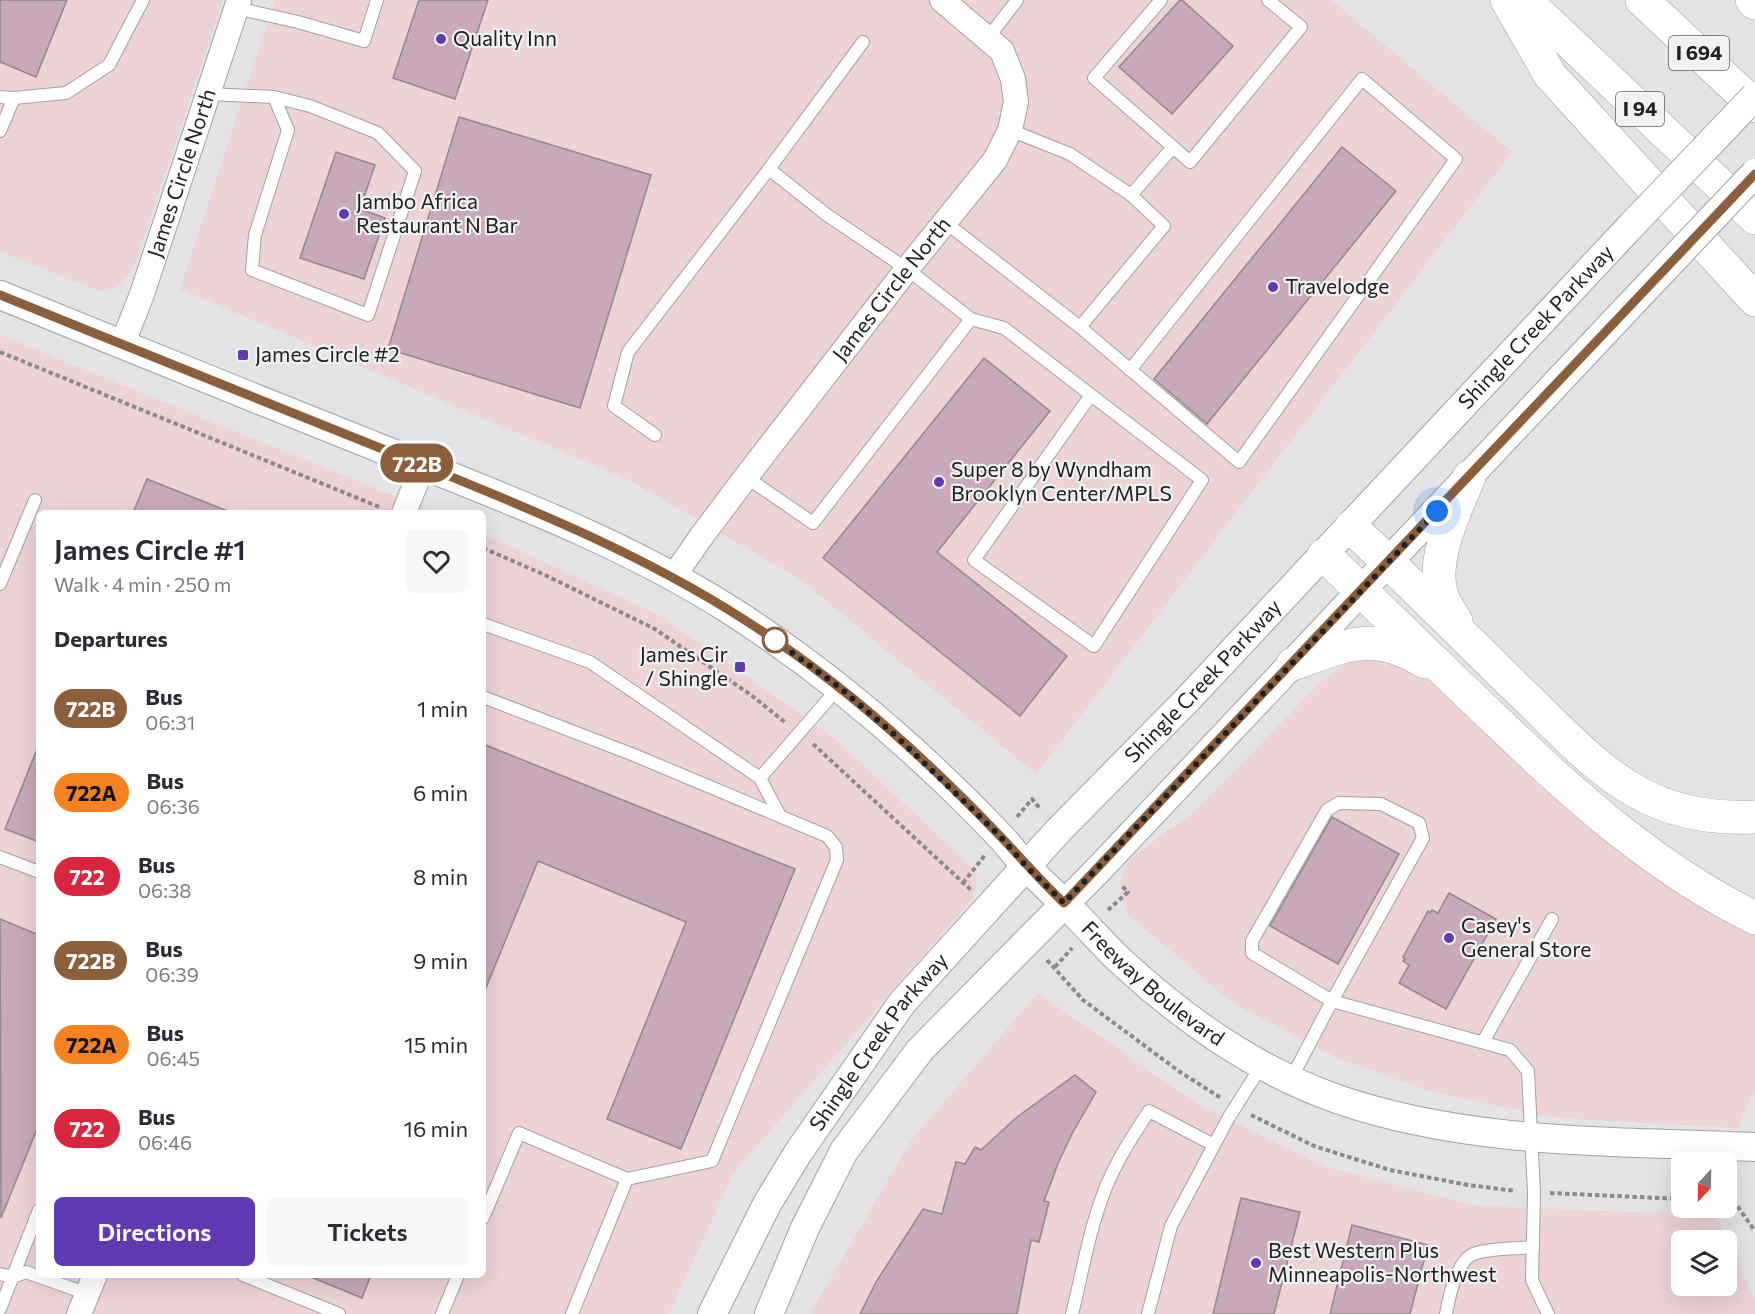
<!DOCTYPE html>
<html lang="en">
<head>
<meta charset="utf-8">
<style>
  :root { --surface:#fff; --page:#f7f7f7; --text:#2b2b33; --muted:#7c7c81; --accent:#603ab2 }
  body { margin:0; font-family:Commissioner,sans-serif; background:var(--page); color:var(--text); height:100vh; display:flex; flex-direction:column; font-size:22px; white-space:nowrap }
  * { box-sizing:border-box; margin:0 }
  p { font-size:20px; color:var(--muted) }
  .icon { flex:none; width:33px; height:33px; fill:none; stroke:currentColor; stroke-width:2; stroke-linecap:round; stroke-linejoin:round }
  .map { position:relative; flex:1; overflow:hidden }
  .details { position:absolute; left:36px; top:510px; width:450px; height:768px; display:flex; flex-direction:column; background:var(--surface); border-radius:9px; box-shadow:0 6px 24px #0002 }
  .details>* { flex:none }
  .badge { padding:0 12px; border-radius:20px; font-size:21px; line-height:39px }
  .needle { width:39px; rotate:202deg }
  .controls { position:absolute; left:1671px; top:1152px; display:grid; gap:12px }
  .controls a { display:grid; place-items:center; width:66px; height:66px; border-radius:9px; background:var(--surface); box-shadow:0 6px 24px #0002; font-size:30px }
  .you { position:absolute; width:30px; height:30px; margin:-15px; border:4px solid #fff; border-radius:50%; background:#1a73e8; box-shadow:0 0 0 9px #1a73e833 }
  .map>.badge { position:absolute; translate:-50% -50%; box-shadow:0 0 0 3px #fff }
  h2 { padding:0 18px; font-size:22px; line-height:54px }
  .round { display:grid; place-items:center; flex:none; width:63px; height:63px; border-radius:9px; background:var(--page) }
  .overview { display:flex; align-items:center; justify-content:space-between; height:102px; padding:0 18px }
  h1 { font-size:28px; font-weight:600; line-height:45px }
  .action { display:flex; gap:12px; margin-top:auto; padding:12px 18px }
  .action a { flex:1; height:69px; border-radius:9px; background:var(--accent); color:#fff; font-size:24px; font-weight:600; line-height:69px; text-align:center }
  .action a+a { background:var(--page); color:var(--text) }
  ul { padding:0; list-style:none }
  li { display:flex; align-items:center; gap:18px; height:84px; padding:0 18px }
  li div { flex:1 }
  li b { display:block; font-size:22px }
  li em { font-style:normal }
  li .badge { min-width:66px; font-weight:700; text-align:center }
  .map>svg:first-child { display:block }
</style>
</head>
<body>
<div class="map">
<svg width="1755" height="1314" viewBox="0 0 1755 1314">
  <rect width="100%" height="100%" fill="#e3e3e6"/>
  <g fill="#edd2d6" fill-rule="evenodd">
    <polygon points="0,0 223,0 133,269 117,287 100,291 0,252"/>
    <polygon points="275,0 1331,0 1512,152 1036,774 800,579 629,480 180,289"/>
    <polygon points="0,335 435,513 39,513 39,1275 483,1275 483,534 662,617 834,738 966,862 977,874 973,898 734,1172 669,1314 0,1314"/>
    <polygon points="1367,659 1390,659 1417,669 1755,928 1755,1087 1738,1128 1556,1118 1433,1092 1340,1059 1234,1004 1127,914 1121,895 1121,879 1127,864 1139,852 1192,814 1321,682 1347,663"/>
    <path d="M1038,993l159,111 129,63 151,39 239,9 39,86v13h-945l100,-172zM1682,1240h44v46h-44z"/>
  </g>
  <g fill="#c8a8b9" stroke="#8d8b8c" stroke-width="1.5">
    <polygon points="0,0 67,0 36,77 0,62"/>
    <polygon points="419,0 488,0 455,99 393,78"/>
    <polygon points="1180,0 1182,0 1233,46 1172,114 1119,67"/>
    <polygon points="459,117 651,175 580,408 388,349"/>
    <polygon points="1342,147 1396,191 1207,424 1154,379"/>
    <polygon points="336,152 375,165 360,209 385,218 364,279 300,258"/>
    <polygon points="984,358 1050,411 937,552 1067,656 1020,716 823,558"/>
    <polygon points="147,479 230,512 229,513 133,513"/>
    <polygon points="483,744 795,869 681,1149 607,1119 686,922 538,861 483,995"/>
    <polygon points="38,747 39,747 39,842 5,829"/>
    <polygon points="1332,817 1399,854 1338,964 1270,926"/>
    <polygon points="1449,893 1496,919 1446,1009 1399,983 1409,965 1403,961 1405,959 1403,957 1428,911 1430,913 1432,910 1438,913"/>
    <polygon points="0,919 39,935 39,1124 1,1218"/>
    <polygon points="1075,1075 1096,1092 1073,1132 1059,1161 1044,1201 1049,1202 1039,1242 1031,1240 1017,1314 860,1314 876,1282 923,1209 942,1214 956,1162 965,1164 975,1147 981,1150 1017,1117"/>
    <polygon points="1241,1198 1300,1212 1274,1314 1213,1314"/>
    <polygon points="1352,1225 1428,1245 1410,1314 1330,1314"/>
    <polygon points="306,1275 371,1275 362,1298"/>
  </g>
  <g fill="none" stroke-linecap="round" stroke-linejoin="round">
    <defs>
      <g id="service">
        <polyline points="236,8 298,22 364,41 377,0"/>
        <polyline points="988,38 1017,0"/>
        <polyline points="209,94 274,97 310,106 378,133 415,171 368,315 252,270 255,235 288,130 274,97"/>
        <polyline points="0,97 14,98 66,93 109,65 143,0"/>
        <polyline points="0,131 14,98"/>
        <polyline points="1173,147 1190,162 1301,27 1268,0"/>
        <polyline points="1131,195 1173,147 1094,78 1161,0"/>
        <polyline points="946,223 1080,327 1164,226 1131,195 1070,154 1010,130"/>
        <polyline points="971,319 1004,328 1091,395 974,560 1094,646 1202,480 1091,395"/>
        <polyline points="1080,327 1239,462 1456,159 1362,79 1130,370"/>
        <polyline points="655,435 614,406 628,352 769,169 863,42"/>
        <polyline points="746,477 813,523 971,319 907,269 827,215 769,169"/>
        <polyline points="0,584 35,500"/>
        <polyline points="483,624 590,662 760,778 780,816"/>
        <polyline points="483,697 634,755 827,836 836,847 837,860 712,1161 627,1179 572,1314"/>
        <polyline points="760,778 839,687"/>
        <polygon points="1339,803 1381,804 1419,823 1423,838 1332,1001 1252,953 1252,941 1327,810"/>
        <polyline points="0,857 39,872"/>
        <polyline points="1483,1042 1552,919"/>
        <polyline points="1291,1079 1332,1001 1510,1050 1528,1071 1534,1193 1532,1280 1548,1314"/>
        <polyline points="483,1218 519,1133 627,1179"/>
        <polyline points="0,1274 13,1277 26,1272 88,1294"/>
        <polyline points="243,1275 339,1314"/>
        <polyline points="0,1309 39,1210"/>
        <polyline points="442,1314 458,1275"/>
        <path d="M1072,1314c10,-40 17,-83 32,-122 11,-29 28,-55 45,-81l65,34"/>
        <polyline points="1148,1314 1171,1226 1229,1117 1262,1065"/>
        <path d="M1446,1314c3,-17 11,-56 30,-61 18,-5 39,-4 57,-6"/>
      </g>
      <g id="minor">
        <path id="s1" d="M122,345l20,-51 97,-294"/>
        <polyline points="404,513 423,465"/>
        <path id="s2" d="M674,576l27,-39 45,-60 161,-208 88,-109 15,-30 6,-28 -3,-23 -11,-28 -60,-51"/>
        <polyline points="79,1314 95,1275"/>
      </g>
      <g id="tertiary">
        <path id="s3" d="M0,295c131,53 261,106 392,158 115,46 233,90 338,157 98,63 188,140 269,225 10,10 17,21 27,31 16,17 33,32 50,49 16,16 32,35 49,50 61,56 133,106 212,134 133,46 279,42 418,48"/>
        <path id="s4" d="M712,1314l55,-110 31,-51 104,-150 157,-173 128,-130 442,-472"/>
        <polyline points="769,1314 805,1228 844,1151 920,1050 1100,868 1633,302"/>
      </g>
      <g id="motorway">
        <polyline points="1507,0 1550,75 1755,300"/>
        <polyline points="1525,0 1755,218"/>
        <polyline points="1642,0 1755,106"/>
        <polyline points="1752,0 1755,3"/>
        <path d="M1351,527c61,57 119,116 179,174 33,32 66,68 107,91 37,21 77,27 118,25"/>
        <path d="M1324,555c61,58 120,117 181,174 76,73 155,142 250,189"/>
        <path d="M1456,621c-5,-8 -11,-16 -14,-25 -12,-36 14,-87 27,-119"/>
        <path d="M1293,664c54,-19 78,-34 132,-2"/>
      </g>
    </defs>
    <use href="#service" stroke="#a1a1a3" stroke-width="14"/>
    <use href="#minor" stroke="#a1a1a3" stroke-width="26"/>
    <use href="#tertiary" stroke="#a1a1a3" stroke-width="30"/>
    <use href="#motorway" stroke="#a1a1a3" stroke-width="34"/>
    <g stroke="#8a8a8c" stroke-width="4" stroke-dasharray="4.5 3" stroke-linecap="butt">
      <polyline points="0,352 382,508"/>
      <polyline points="483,548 545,575 655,629 751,695 786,723"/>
      <polyline points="813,744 971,890"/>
      <polyline points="1017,817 1032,799 1041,810"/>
      <polyline points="963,883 985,855"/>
      <polyline points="1108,910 1128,892 1121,885"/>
      <polyline points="1047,960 1083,1000 1180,1072 1221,1098"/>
      <polyline points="1055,967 1072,948"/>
      <polyline points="1251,1115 1314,1146 1390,1170 1468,1185 1516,1191"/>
      <polyline points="1550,1193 1682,1199"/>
      <polyline points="1726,1200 1733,1200 1755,1231"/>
    </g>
    <use href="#service" stroke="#fff" stroke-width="12"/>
    <use href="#minor" stroke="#fff" stroke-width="24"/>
    <use href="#tertiary" stroke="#fff" stroke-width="28"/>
    <use href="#motorway" stroke="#fff" stroke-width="33"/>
    <defs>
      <g id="tertiary-bridge">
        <polyline points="1629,228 1755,96"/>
        <polyline points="1633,302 1755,173"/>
      </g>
    </defs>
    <use href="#tertiary-bridge" stroke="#a1a1a3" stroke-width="30" stroke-linecap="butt"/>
    <use href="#tertiary-bridge" stroke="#fff" stroke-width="28"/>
  </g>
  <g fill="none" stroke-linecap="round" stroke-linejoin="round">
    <defs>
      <path id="line" d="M0,295c133,54 266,107 400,161 131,53 263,105 379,187 79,54 155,124 221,193 21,22 42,46 64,67l691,-729"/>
    </defs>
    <use href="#line" stroke="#fff" stroke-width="14"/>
    <use href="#line" stroke="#8b5e3c" stroke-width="9"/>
    <polyline stroke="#212122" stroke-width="6" stroke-dasharray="0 10.8" points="775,640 839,687 896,736 1000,836 1026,866 1064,903 1437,511"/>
  </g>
  <g fill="#603ab2" stroke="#f0f1f3" stroke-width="2">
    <circle cx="441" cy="39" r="6"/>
    <circle cx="344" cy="214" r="6"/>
    <circle cx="1273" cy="287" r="6"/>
    <rect x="237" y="349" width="12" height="12" rx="3"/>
    <circle cx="939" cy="482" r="6"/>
    <rect x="734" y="661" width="12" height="12" rx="3"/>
    <circle cx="1449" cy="938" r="6"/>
    <circle cx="1256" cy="1263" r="6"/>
  </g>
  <circle fill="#fff" stroke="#8b5e3c" stroke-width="3" cx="775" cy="640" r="12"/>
  <g text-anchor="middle" stroke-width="4.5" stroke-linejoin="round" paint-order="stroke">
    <g fill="#f0f1f3" stroke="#5f5f61" stroke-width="1.5">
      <rect x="1669" y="36" width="60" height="34" rx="4.5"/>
      <rect x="1616" y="92" width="48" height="34" rx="4.5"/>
    </g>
    <g font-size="20" font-weight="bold" fill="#212122">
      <text x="1699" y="60">I 694</text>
      <text x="1640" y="116">I 94</text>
    </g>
    <g font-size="21" fill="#212122" stroke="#f0f1f3" text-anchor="start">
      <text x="453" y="46">Quality Inn</text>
      <text x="356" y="209">Jambo Africa<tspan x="356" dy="24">Restaurant N Bar</tspan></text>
      <text x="1285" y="294">Travelodge</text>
      <text x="255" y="362">James Circle #2</text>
      <text x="951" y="477">Super 8 by Wyndham<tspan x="951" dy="24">Brooklyn Center/MPLS</tspan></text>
      <text x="728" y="662" text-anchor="end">James Cir<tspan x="728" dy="24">/ Shingle</tspan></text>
      <text x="1461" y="933">Casey's<tspan x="1461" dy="24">General Store</tspan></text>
      <text x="1268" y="1258">Best Western Plus<tspan x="1268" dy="24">Minneapolis-Northwest</tspan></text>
    </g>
    <g font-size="21" fill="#212122" stroke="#f0f1f3">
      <text dy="7" stroke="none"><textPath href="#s1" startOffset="182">James Circle North</textPath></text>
      <text dy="7" stroke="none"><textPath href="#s2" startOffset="360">James Circle North</textPath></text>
      <text dy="7" stroke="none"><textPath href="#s4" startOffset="1292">Shingle Creek Parkway</textPath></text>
      <text dy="7" stroke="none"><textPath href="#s4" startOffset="806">Shingle Creek Parkway</textPath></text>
      <text dy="7" stroke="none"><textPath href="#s3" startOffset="1362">Freeway Boulevard</textPath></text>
      <text dy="7" stroke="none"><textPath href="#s4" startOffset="320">Shingle Creek Parkway</textPath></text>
    </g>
  </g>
</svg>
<div class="controls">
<a><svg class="needle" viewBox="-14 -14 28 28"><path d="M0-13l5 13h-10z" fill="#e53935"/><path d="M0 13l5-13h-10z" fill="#7c7c81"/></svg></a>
<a><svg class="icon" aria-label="layers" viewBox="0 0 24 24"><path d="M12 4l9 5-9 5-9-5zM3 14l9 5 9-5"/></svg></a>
</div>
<div class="you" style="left:1437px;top:511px"></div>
<b class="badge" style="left:417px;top:463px;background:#8b5e3c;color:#fff">722B</b>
<section class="details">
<div class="overview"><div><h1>James Circle #1</h1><p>Walk · 4 min · 250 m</p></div><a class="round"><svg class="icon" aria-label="heart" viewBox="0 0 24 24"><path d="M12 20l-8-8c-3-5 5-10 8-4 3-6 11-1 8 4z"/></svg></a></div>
<h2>Departures</h2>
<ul>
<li><span class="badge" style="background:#8b5e3c;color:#fff">722B</span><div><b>Bus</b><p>06:31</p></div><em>1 min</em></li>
<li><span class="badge" style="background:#f58220;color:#111">722A</span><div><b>Bus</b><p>06:36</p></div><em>6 min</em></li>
<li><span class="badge" style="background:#d7263d;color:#fff">722</span><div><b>Bus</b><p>06:38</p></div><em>8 min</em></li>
<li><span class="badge" style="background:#8b5e3c;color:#fff">722B</span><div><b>Bus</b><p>06:39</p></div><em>9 min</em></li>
<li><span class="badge" style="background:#f58220;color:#111">722A</span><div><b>Bus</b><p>06:45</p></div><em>15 min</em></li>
<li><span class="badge" style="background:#d7263d;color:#fff">722</span><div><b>Bus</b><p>06:46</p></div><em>16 min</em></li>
</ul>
<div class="action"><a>Directions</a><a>Tickets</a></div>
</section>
</div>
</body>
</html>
